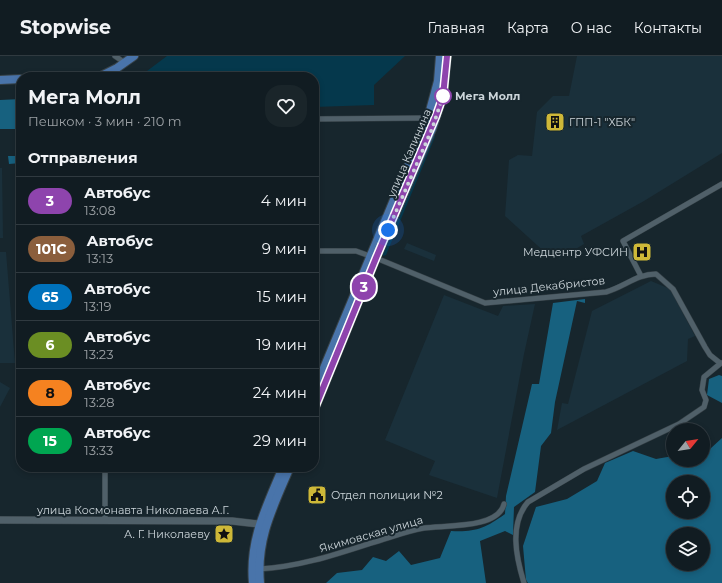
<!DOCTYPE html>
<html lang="ru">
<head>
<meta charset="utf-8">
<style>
  :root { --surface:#111c22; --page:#1a252a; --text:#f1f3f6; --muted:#9ca1a5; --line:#303a40 }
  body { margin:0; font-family:Montserrat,sans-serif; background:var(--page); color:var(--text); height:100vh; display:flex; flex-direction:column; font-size:15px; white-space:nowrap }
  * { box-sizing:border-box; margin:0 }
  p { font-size:13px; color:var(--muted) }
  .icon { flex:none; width:22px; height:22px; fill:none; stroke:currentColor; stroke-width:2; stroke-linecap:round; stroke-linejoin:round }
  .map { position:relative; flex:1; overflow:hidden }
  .panel { position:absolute; left:16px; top:16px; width:303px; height:400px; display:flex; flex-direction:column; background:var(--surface); border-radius:16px; box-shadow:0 2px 6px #0003,0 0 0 1px var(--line) }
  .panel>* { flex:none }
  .badge { padding:0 8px; border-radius:13px; font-size:14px; line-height:26px }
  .needle { width:26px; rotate:60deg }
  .controls { position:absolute; left:666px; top:367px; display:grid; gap:8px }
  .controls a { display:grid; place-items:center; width:44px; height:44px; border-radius:50%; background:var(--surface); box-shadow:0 2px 6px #0003,0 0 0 1px var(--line); font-size:20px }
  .you { position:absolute; width:20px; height:20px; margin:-10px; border:3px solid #fff; border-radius:50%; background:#1a73e8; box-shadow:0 0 0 6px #1a73e833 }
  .map>.badge { position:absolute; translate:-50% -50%; box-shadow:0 0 0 2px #fff }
  h2 { padding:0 12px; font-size:15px; line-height:36px }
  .round { display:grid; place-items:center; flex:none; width:42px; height:42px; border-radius:16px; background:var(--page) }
  .headline { display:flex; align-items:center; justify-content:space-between; height:68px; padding:0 12px }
  h1 { font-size:19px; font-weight:700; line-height:30px }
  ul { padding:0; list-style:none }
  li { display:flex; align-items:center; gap:12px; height:48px; padding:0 12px; border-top:1px solid var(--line) }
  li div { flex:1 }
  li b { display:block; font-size:15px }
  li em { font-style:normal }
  li .badge { min-width:44px; font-weight:700; text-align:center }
  header { display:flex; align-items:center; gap:24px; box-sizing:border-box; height:56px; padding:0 20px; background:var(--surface); border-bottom:1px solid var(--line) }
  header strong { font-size:19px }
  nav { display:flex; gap:22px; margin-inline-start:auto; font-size:14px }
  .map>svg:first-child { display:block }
</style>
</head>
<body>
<header>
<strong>Stopwise</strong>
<nav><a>Главная</a><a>Карта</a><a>О нас</a><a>Контакты</a></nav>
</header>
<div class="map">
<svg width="722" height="527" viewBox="0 0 722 527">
  <rect width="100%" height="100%" fill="#17262d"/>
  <g fill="#1a303b">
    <polygon points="577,0 722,0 722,97 644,145 581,180 584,188 559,203 554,195 548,199 505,160 509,104 518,99 532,100 537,56 553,40 569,40"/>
    <polygon points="127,15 132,16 134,20 139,21 118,21"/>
    <polygon points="0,112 2,112 3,182 0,182"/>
    <polygon points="407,187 436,199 434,205 404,193"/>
    <polygon points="0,196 6,196 15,307 0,307"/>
    <polygon points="651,225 670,233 695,280 688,283 687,305 557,374 562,347 568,348 592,255"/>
    <polygon points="444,239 498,260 503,250 535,248 524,298 497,442 429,419 435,405 385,384"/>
    <polygon points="0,326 10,332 0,351"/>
  </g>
  <g fill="#05384c">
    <polygon points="167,0 405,0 374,29 374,49 314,51 314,21 139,21"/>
    <polygon points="434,79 435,81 386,199 383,200 382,197"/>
  </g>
  <g fill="#17617f" fill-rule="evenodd">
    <polygon points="21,43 21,73 0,73 0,44"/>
    <polygon points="8,100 21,100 21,107 9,108"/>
    <path d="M585,243v4l-8,-2 -22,101 -4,31 -10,13 -6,46 -21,15 -1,28 -8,-4 -25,10 6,42h-160l11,-10 25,-3 11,-13 13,4 13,-10 12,14 29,-7 11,-27c25,1 33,-2 54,-17l1,-18 26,-112h7l14,-81z"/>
    <polygon points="719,319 722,320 722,347 707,339 709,323"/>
    <path d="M722,382v145h-194l-2,-3 -3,-34 13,-39 31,-8 30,-18 8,-18 28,-12 23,8 17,-3v4h30v-10l7,-1zM673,426h30v30h-30zM673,478h30v30h-30z"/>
  </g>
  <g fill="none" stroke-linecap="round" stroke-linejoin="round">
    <defs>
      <g id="street">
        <polyline points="115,0 125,7"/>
        <polyline points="314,63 428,62"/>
        <polyline points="314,195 356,195 370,200"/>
        <path d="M376,202l109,45 121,-11c18,-5 31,-18 50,-18l17,15 32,58 5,8 10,8"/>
        <polyline points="641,220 623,185 722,128"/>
        <polyline points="105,411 105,464"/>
        <path d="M259,513c39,-2 75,-14 112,-26 18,-5 35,-12 53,-15 21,-3 74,1 80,-24"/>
        <path d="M524,527c-8,-26 -15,-59 4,-81l56,-33 95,-45 25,-17 2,-7 -4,-10 2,-13 17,-14"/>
      </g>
      <polyline id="secondary" points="0,464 232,465 259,468"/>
      <g id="primary">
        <polyline points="99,21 117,12 134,0"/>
        <polyline points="0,24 21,23"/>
        <polyline points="314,336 428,62 438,25 440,0"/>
        <polyline points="314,354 376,202 432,73 443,40 447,0"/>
        <path d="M253,527c-4,-44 14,-77 30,-116"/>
        <path d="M260,527c-4,-44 13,-76 30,-116"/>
      </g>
    </defs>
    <use href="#street" stroke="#374248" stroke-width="6"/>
    <use href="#secondary" stroke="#374248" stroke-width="8"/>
    <use href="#primary" stroke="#374248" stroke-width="10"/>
    <use href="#street" stroke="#506069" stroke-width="5"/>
    <use href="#secondary" stroke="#506069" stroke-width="7"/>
    <use href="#primary" stroke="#4974aa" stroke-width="8"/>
  </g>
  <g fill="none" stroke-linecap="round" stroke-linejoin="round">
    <defs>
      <polyline id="line" points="314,354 376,202 436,60 443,40 447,0"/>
    </defs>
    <use href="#line" stroke="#fff" stroke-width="9"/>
    <use href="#line" stroke="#8e44ad" stroke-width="6"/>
    <polyline stroke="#ccd5da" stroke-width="4" stroke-dasharray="0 7.2" points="388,174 432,73 443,40"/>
  </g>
  <defs>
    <symbol id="building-square" viewBox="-11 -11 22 22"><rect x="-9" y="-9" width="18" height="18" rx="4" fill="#ceb838" stroke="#17262d"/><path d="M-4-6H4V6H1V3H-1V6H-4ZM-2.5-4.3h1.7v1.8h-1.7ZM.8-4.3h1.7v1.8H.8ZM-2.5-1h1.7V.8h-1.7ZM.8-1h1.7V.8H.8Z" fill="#111"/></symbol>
    <symbol id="hospital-square" viewBox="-11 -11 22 22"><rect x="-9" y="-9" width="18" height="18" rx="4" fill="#ceb838" stroke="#17262d"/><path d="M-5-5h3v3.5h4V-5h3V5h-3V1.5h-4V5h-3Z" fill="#111"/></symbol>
    <symbol id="civic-square" viewBox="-11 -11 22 22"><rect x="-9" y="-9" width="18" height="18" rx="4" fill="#ceb838" stroke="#17262d"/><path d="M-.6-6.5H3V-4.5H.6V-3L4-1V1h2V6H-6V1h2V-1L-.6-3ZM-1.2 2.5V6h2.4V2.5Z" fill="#111"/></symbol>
    <symbol id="sight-square" viewBox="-11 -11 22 22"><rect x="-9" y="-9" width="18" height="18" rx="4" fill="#ceb838" stroke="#17262d"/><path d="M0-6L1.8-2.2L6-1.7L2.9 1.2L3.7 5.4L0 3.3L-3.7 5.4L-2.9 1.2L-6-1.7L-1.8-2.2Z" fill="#111"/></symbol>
  </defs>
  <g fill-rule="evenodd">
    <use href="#building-square" x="544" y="55" width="22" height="22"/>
    <use href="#hospital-square" x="631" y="185" width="22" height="22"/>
    <use href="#civic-square" x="306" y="428" width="22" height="22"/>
    <use href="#sight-square" x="213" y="467" width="22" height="22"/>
  </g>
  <circle fill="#fff" stroke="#8e44ad" stroke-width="2" cx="443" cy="40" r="8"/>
  <g text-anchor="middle" stroke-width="4" stroke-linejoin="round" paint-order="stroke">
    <g font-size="11" font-weight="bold" fill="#ccd5da" stroke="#17262d" text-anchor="start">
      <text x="455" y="44">Мега Молл</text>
    </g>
    <g font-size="11" fill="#ccd5da" stroke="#17262d" text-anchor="start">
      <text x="569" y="70">ГПП-1 "ХБК"</text>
      <text x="628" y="200" text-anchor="end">Медцентр УФСИН</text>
      <text x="331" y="443">Отдел полиции №2</text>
      <text x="210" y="482" text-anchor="end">А. Г. Николаеву</text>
    </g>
    <g font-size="11" fill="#ccd5da" stroke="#17262d">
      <text transform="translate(409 97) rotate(-67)" y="4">улица Калинина</text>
      <text transform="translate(549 230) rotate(-6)" y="4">улица Декабристов</text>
      <text x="133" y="458">улица Космонавта Николаева А.Г.</text>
      <text transform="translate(371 478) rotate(-16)" y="4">Якимовская улица</text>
    </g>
  </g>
</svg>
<div class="controls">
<a><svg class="needle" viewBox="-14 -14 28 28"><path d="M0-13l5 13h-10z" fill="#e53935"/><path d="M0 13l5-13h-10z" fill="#9ca1a5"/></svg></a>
<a><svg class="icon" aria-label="locate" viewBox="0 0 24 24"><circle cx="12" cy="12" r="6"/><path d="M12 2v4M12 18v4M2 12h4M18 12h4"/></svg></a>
<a><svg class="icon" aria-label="layers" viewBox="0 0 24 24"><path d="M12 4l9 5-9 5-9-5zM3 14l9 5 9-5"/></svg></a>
</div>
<div class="you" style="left:388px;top:174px"></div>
<b class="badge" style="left:364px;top:231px;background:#8e44ad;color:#fff">3</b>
<section class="panel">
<div class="headline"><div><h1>Мега Молл</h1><p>Пешком · 3 мин · 210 m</p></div><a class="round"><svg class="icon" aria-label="heart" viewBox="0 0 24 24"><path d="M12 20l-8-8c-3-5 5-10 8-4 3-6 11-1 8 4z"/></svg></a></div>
<h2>Отправления</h2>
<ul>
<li><span class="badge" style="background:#8e44ad;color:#fff">3</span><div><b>Автобус</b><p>13:08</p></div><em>4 мин</em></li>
<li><span class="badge" style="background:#8b5e3c;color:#fff">101С</span><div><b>Автобус</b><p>13:13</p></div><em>9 мин</em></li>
<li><span class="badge" style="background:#0072bc;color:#fff">65</span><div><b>Автобус</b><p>13:19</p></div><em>15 мин</em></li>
<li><span class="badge" style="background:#6b8e23;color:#fff">6</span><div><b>Автобус</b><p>13:23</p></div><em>19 мин</em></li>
<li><span class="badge" style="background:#f58220;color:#111">8</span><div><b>Автобус</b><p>13:28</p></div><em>24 мин</em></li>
<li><span class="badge" style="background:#00a651;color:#fff">15</span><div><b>Автобус</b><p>13:33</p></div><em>29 мин</em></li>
</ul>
</section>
</div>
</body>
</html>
